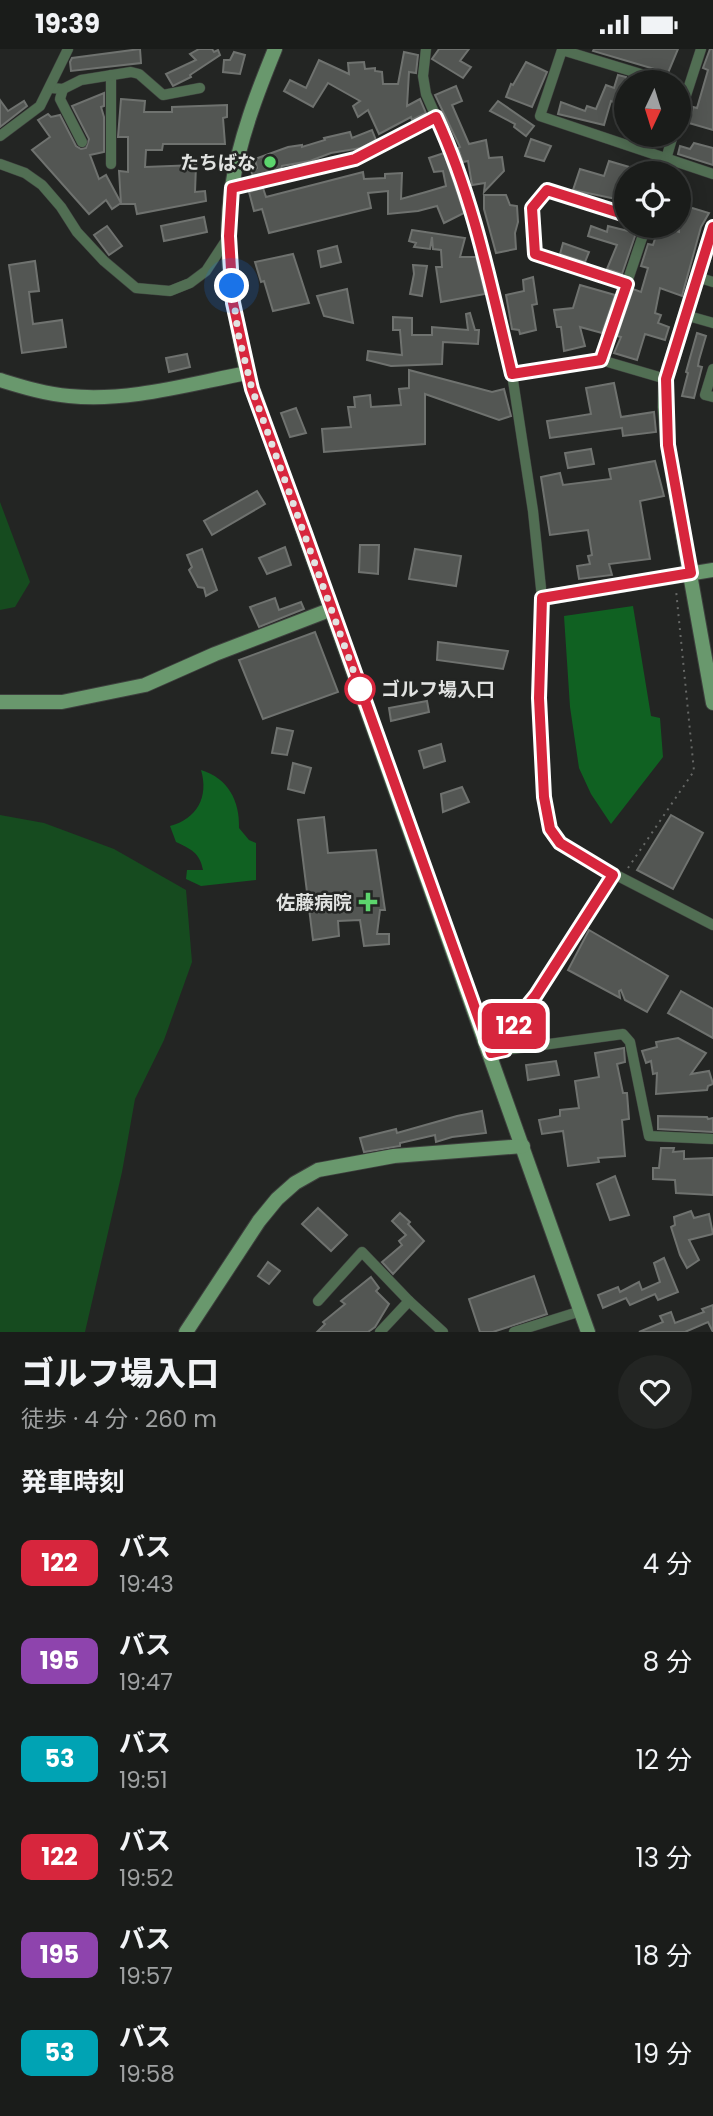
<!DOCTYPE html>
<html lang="ja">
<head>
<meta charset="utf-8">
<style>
  :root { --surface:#1a1c1a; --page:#232523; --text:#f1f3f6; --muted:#9fa1a2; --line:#383a39 }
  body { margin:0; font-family:Poppins,"Noto Sans JP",sans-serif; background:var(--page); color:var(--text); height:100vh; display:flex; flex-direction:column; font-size:26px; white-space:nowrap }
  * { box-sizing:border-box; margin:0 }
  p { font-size:23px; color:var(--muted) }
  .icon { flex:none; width:38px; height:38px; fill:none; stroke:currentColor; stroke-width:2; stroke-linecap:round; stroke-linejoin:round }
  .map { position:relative; height:1283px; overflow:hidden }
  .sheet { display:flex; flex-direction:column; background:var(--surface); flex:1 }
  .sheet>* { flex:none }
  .badge { padding:0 14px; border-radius:10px; font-size:24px; line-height:46px }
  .needle { width:46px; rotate:184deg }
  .buttons { position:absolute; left:614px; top:21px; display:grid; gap:14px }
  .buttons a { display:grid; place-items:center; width:77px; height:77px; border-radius:50%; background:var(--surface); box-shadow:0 4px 18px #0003,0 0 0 2px var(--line); font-size:35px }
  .you { position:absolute; width:35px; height:35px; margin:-18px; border:5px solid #fff; border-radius:50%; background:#1a73e8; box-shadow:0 0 0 10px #1a73e833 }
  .map>.badge { position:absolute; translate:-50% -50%; box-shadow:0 0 0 4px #fff }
  h2 { padding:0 21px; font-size:26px; line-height:63px }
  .round { display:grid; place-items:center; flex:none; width:74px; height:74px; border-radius:37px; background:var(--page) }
  .summary { display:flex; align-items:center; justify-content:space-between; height:119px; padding:0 21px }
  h1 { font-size:33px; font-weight:800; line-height:52px }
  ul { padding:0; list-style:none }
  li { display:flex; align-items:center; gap:21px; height:98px; padding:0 21px }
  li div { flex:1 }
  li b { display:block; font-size:26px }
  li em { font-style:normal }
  li .badge { min-width:77px; font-weight:700; text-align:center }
  .status { display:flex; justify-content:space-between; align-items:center; height:49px; padding:0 35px; background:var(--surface); direction:ltr }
  .status svg { height:19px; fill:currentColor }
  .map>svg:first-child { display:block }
</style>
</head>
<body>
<div class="status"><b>19:39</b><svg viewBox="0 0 49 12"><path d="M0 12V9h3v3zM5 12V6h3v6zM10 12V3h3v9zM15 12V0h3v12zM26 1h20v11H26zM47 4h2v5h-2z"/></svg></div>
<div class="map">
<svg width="713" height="1283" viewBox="0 0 713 1283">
  <rect width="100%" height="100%" fill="#232523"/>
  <g fill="#164b1f">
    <polygon points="0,453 30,533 15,558 0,561"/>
    <polygon points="0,766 44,774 114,800 186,841 192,913 164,991 135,1050 122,1123 85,1283 0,1283"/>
  </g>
  <g fill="#106122">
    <polygon points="633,557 651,667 660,669 663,708 611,775 591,745 579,719 570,658 564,567"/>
    <path d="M201,721c27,8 39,31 38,58l10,12 7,3v37l-55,6 -15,-7 1,-9h16c-3,-17 -12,-21 -27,-28l-6,-16c27,-7 39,-29 31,-56z"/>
  </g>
  <g fill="#535653" stroke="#6f726f" stroke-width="2">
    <polygon points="140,0 141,14 71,22 70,13 72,9"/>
    <polygon points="199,0 212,0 214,3 218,1 220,6 190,26 191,28 173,37 166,25 196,11 190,5"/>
    <polygon points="439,0 469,0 460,12 471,18 463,29 432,10"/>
    <polygon points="594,0 678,0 668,24 593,2"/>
    <polygon points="710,0 713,0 713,81 689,74 693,58 697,59 708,21 703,19"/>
    <polygon points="234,3 245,6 240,25 223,23 224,11 230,11"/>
    <polygon points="404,3 418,6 416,24 409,23 407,57 420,50 426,64 412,71 411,68 379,85 368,61 358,68 353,57 360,52 328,34 313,58 284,42 290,31 306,39 319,11 349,25 348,14 364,13 365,20 375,19 375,22 382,23 383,35 398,35"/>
    <polygon points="526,13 547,23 532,58 506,48 511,35 513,36"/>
    <polygon points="618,26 626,28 626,57 611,52 604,76 558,65 561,53 585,62 587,57 596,60 606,36 614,39"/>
    <polygon points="456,37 462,52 452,56 469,95 486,91 489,109 502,108 504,122 484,143 485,134 472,136 468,112 463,113 458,99 460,98 435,46"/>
    <polygon points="104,44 104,57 101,58 104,68 104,103 90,106 99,130 106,126 121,154 112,160 106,151 89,165 32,101 50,88 38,71 48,65 51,68 60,66 76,97 81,100 86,99 89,90 72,57"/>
    <polygon points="121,50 145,52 144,63 172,63 172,58 227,56 227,68 223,69 225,95 163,95 162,101 146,101 145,118 196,116 195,143 205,142 206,152 137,165 135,155 121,155 119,122 128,123 128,88 118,88"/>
    <polygon points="0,51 8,62 24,52 27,57 0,78"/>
    <polygon points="498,52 534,77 526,87 514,78 515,75 490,62"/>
    <polygon points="372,81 376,91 361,99 331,104 310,112 282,117 281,120 253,127 251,122 257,119 255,110 288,98 302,96 302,98 325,91 324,89 350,83 352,89"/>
    <polygon points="531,90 551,97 544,112 525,107"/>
    <polygon points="694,94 713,99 713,116 678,105 680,97 690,100"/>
    <polygon points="444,104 464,164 444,174 437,157 418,162 388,165 388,142 368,144 371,159 269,184 262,160 254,162 249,143 263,139 266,148 363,123 364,130 385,129 385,125 402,124 401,150 426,143 446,137 443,122 434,123 429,109"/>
    <polygon points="609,112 643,122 643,124 626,124 626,158 614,154 616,150 573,141 580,120 604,127"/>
    <polygon points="484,146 506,146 510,156 517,157 518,173 515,184 516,200 496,204 484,160"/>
    <polygon points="679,155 709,164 701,178 682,247 660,239 655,264 661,266 658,274 669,278 665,291 645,285 637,311 614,304 621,288 617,287 633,240 641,243 648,219 641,217 648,195 653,196 659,177 679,183"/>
    <polygon points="204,168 207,183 164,192 161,177"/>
    <polygon points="107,177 122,197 109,206 94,186"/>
    <polygon points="591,177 607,183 608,177 636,184 622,225 607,220 617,196 588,187"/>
    <polygon points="412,181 465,189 460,208 476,208 485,245 441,253 436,218 442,218 441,201 433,200 432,188 430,200 414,198 416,194 409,192"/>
    <polygon points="563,194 589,203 585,213 560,205"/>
    <polygon points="337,197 341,213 321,218 318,202"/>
    <polygon points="293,205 309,254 273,262 264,232 261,233 255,213"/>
    <polygon points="35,212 39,242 29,243 33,275 62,271 66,298 22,304 9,216"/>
    <polygon points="413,216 427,217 422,247 410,245 414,225"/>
    <polygon points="533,228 537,255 532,256 536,281 520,285 519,281 512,280 506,246 524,242 523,231"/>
    <polygon points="580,236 615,246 602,284 580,278 585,297 564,302 561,278 557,278 554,261 573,259"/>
    <polygon points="347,240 353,274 324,267 317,247"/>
    <polygon points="470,264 475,281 479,281 478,295 443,293 442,315 391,317 367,311 368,302 402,306 400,281 393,281 393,268 412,269 412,286 432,286 432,278 468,281 466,265"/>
    <polygon points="697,284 706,287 699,311 698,317 702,318 694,349 682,347 688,324 686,323"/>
    <polygon points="187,305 190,318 169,323 166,309"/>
    <polygon points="409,321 492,343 504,340 511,367 499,371 425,345 425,395 324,403 322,380 351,378 348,358 355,358 354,348 370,346 371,358 401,356 399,340 409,339"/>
    <polygon points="614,334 621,368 654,363 656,383 623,387 622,379 550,389 547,372 591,365 586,339"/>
    <polygon points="296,359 306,384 290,388 281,364"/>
    <polygon points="591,400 594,415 568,419 565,404"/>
    <polygon points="655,412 664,447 640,452 650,510 609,515 612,526 579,530 577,517 590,515 588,507 592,506 588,481 550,486 541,428 560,424 563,436 611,430 609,420"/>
    <polygon points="257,442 265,455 212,486 204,472"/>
    <polygon points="360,496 379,496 378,525 359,523"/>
    <polygon points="285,498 291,516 267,525 259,509"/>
    <polygon points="202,500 217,541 206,547 204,539 198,538 189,521 192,518 187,506"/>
    <polygon points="415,500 461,507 456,537 409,530"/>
    <polygon points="275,549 279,561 301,553 304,560 259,578 250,558"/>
    <polygon points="315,583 338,643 263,670 239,611"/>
    <polygon points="438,593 508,602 503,620 437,611"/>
    <polygon points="427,652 429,663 391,672 389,659"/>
    <polygon points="277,679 293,682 287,706 272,704"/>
    <polygon points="441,695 445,712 424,719 419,702"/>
    <polygon points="293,714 311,719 304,744 288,740"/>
    <polygon points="462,738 469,753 443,763 441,745"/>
    <polygon points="671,766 703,784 673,840 637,821"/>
    <polygon points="324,768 328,804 376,801 385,861 380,861 377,885 389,885 389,895 364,897 360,871 338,872 339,887 313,891 298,771"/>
    <polygon points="589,881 668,927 647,963 625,951 621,941 619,942 620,949 568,921"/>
    <polygon points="681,942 713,960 713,989 668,964"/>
    <polygon points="678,989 706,1004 691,1025 709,1022 713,1035 708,1037 707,1041 656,1045 657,1024 653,1025 651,1012 646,1014 642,1002 657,998 656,993"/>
    <polygon points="624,999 625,1013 617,1015 623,1044 627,1044 629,1070 622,1071 625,1107 598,1109 599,1113 568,1117 563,1082 542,1085 539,1071 560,1067 560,1061 579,1059 575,1032 599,1028 595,1004"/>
    <polygon points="556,1012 559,1026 528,1031 526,1016"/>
    <polygon points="482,1062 486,1084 452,1088 436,1093 435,1086 400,1094 400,1097 364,1103 360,1089 396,1080 397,1084 457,1067"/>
    <polygon points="658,1067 707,1068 708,1070 713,1069 713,1083 658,1080"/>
    <polygon points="661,1099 674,1099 673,1103 684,1102 684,1110 713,1109 713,1146 676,1144 675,1131 653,1130 653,1119 659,1119"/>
    <polygon points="615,1127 629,1166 610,1171 597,1135"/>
    <polygon points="318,1159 347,1186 331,1202 302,1175"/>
    <polygon points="691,1162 694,1169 709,1165 713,1185 689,1191 699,1211 687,1219 680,1206 671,1178 675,1176 674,1168"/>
    <polygon points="400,1164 410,1173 408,1175 424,1192 393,1225 382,1213 402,1196 399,1192 406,1186 392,1172"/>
    <polygon points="664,1209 678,1243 658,1251 655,1245 630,1256 626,1249 603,1259 598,1246 618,1238 620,1243 639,1233 642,1241 660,1233 654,1214"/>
    <polygon points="268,1213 280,1222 269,1235 258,1227"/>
    <polygon points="534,1227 547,1265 493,1283 480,1283 469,1250"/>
    <polygon points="371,1228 379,1239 376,1242 389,1255 375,1278 368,1283 317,1283 325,1275 323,1273 345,1255 341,1252"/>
    <polygon points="713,1256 713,1283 708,1273 685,1283 639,1283 663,1273 660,1267 671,1263 675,1274 704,1263 702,1260"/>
  </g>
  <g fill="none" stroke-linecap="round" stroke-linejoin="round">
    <defs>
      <g id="street">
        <polyline points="426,0 423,27 426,45 452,104 476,176 512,325 533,462 542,549 539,649 544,748 550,780 560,794 591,813 713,876"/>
        <polyline points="111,26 111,115"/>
        <polyline points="667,33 562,1 540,67 713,125"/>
        <polyline points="51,39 63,40 81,31 131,23 139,25 163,46 200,39"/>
        <polyline points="63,40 60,50 82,93"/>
        <polyline points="679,68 701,0"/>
        <polyline points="0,87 40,57 68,0"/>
        <polyline points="0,115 25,124 42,136 61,158 77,183 104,212 136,239 170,242 190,234 206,222 229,187"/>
        <polyline points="662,124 673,86"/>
        <polyline points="232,139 355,110 436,68"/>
        <polyline points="626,166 547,141 532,159 535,205 627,235"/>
        <polyline points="697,228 713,233"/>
        <polyline points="685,266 713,274"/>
        <polyline points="601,311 646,177"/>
        <polyline points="713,320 705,346 713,348"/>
        <polyline points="512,325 601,311 666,330"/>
        <polyline points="505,1001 623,985 630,993 649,1087 713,1090"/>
        <polyline points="490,1005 505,1001 518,968 535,946 613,826"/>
        <polyline points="318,1252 362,1203 409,1252 443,1283"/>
        <polyline points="380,1283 409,1252"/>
        <polyline points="514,1283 581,1262"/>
      </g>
      <g id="secondary">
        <path d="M275,0c-18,44 -36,91 -43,138 -10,61 2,126 15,186l341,959"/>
        <polyline points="713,178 666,330 665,358 668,396 681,475 713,654"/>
        <path d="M0,331c23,7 45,14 69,16 60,6 120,-12 178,-23"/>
        <polyline points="542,549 713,521"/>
        <polyline points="0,653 62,653 145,636 215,605 332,560"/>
        <polyline points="186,1283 259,1172 277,1150 295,1134 318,1121 394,1107 523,1097"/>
      </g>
    </defs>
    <use href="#street" stroke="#3e403e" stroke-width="11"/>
    <use href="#secondary" stroke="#3e403e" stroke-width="16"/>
    <polyline stroke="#666866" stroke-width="2" stroke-dasharray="2 5" stroke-linecap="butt" points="628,819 694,722 676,541"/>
    <use href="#street" stroke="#516e53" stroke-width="10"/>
    <use href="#secondary" stroke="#69986d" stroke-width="14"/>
  </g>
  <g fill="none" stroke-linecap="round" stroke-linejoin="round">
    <defs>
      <path id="line" d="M626,166l-79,-25 -15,18 3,46 92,30 -26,76 -89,14c-21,-87 -38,-175 -76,-257l-81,42 -123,29 -3,48 4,67 19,86 53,144 186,520 14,-3 13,-33 18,-22 77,-120 -53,-32 -10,-14 -6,-32 -5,-99 3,-100 149,-25 -23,-128 -2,-66 47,-152"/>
    </defs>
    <use href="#line" stroke="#fff" stroke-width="16"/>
    <use href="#line" stroke="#d7263d" stroke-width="10"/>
    <polyline stroke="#e1e3e1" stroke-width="7" stroke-dasharray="0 12.6" points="232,237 238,284 252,340 360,640"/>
  </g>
  <g fill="#5cd56d" stroke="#232523" stroke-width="2.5">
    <circle cx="270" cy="113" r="7"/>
    <path d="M364.5 842.5h7v7h7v7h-7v7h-7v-7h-7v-7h7z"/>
  </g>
  <circle fill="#fff" stroke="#d7263d" stroke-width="3.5" cx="360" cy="640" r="14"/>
  <g text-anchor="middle" stroke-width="5" stroke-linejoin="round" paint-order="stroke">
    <g font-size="19" font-weight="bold" fill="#e1e3e1" stroke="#232523" text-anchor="end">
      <text x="256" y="120">たちばな</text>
      <text x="352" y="860">佐藤病院</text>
    </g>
    <g font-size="19" font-weight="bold" fill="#e1e3e1" stroke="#232523" text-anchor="start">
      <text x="381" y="647">ゴルフ場入口</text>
    </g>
  </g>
</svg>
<div class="buttons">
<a><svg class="needle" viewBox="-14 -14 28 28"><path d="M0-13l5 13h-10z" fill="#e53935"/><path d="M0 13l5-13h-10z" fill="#9fa1a2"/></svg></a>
<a><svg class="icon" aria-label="locate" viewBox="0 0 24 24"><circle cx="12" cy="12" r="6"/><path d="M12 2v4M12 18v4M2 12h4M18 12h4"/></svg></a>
</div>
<div class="you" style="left:232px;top:237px"></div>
<b class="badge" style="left:514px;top:977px;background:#d7263d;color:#fff">122</b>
</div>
<section class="sheet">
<div class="summary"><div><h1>ゴルフ場入口</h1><p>徒歩 · 4 分 · 260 m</p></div><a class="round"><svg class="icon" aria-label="heart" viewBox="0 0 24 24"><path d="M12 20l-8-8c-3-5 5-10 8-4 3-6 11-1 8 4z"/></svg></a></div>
<h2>発車時刻</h2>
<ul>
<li><span class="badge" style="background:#d7263d;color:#fff">122</span><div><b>バス</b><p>19:43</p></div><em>4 分</em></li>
<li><span class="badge" style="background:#8e44ad;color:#fff">195</span><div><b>バス</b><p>19:47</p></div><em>8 分</em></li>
<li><span class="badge" style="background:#00a3b4;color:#fff">53</span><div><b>バス</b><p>19:51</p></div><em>12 分</em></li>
<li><span class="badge" style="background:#d7263d;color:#fff">122</span><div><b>バス</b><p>19:52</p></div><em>13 分</em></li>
<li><span class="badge" style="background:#8e44ad;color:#fff">195</span><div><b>バス</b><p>19:57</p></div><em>18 分</em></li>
<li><span class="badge" style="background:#00a3b4;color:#fff">53</span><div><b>バス</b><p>19:58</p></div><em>19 分</em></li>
</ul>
</section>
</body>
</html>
